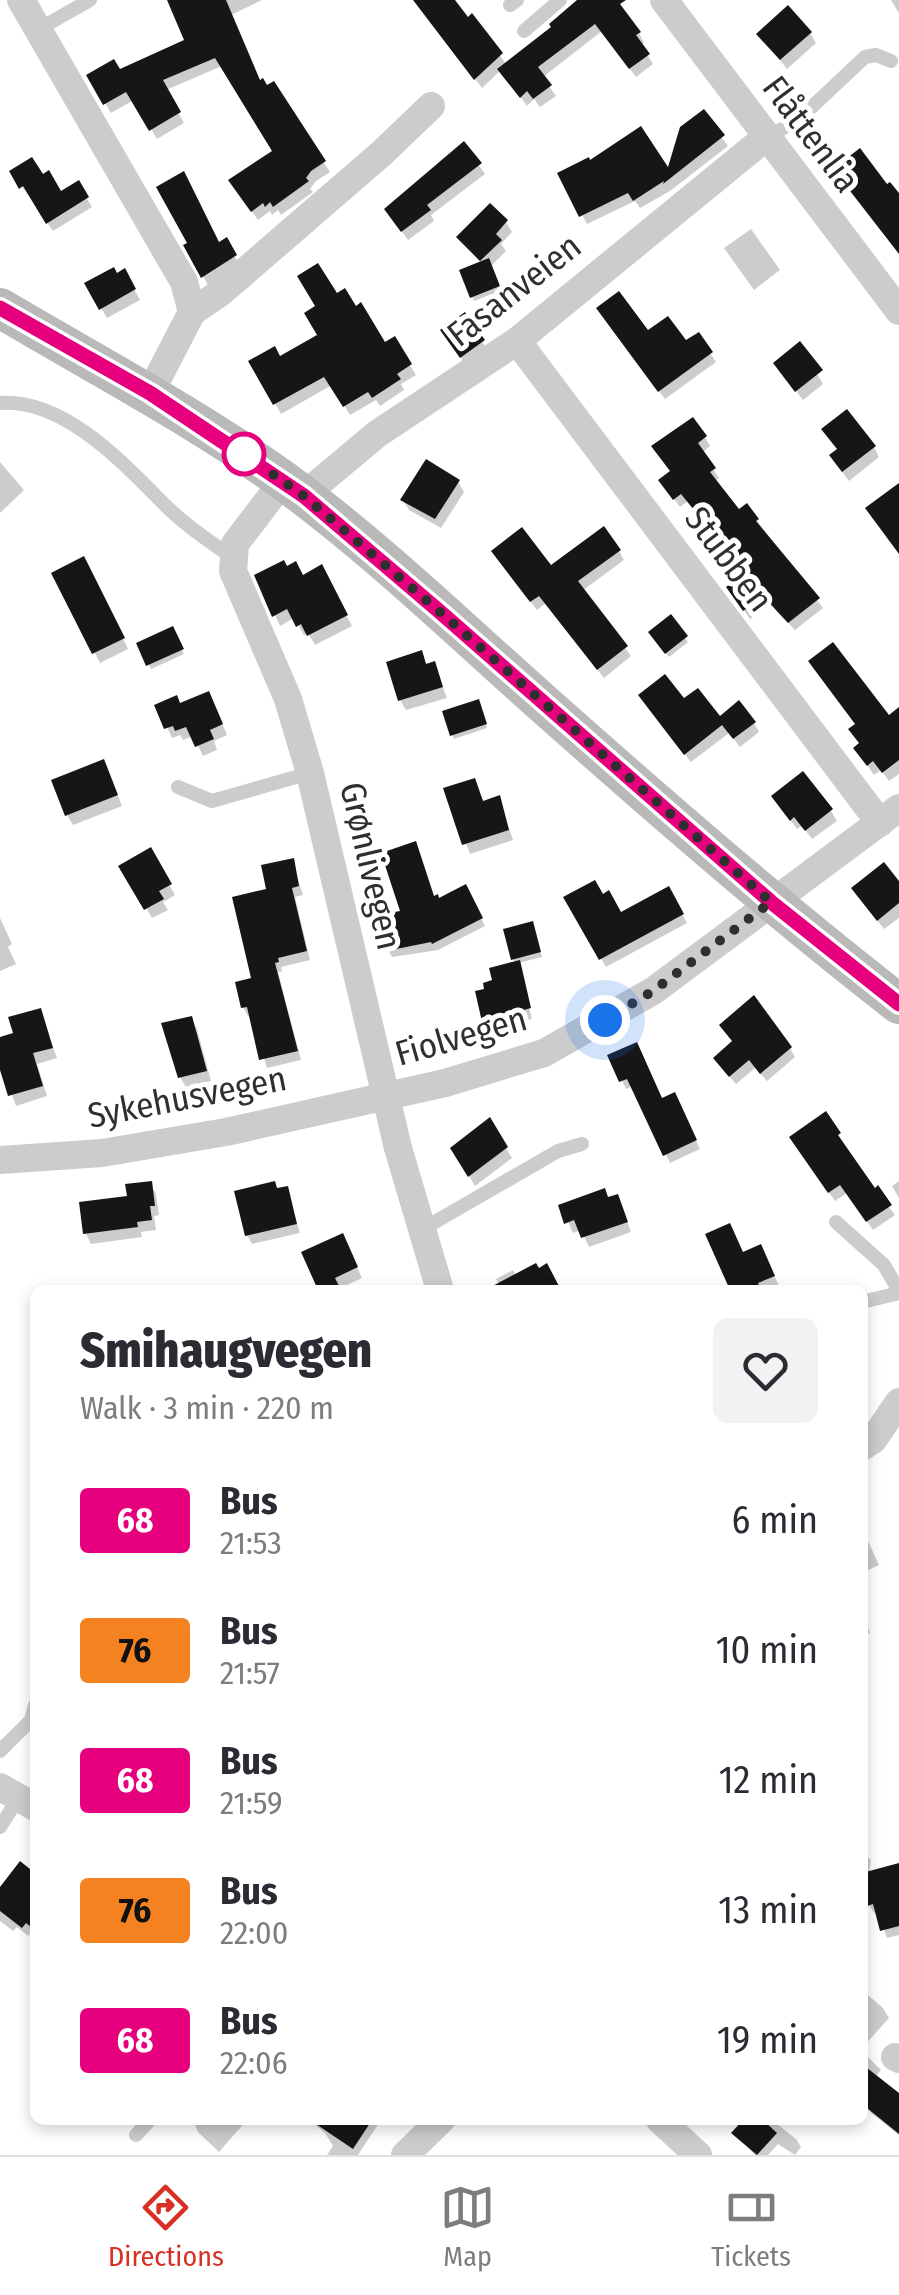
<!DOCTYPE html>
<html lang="en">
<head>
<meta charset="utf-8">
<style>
  :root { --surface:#fff; --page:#f2f2f3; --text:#2b2b33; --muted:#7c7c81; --line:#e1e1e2; --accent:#d93025 }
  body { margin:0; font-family:"Fira Sans Condensed",sans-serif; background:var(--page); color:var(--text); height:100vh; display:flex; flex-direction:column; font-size:38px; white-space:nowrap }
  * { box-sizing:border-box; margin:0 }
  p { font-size:32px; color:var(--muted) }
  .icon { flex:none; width:55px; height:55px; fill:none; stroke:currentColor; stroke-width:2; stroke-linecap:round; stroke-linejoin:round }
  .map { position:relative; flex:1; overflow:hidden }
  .side { position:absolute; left:30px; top:1285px; width:838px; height:840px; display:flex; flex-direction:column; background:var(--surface); border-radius:15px; box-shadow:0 5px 15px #0003 }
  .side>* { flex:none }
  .badge { padding:0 20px; border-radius:8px; font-size:35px; line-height:65px }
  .you { position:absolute; width:50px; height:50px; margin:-25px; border:8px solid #fff; border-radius:50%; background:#1a73e8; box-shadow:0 0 0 15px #1a73e833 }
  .map>.badge { position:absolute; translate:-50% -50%; box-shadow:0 0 0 5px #fff }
  .round { display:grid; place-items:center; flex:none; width:105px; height:105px; border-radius:15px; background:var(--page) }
  .overview { display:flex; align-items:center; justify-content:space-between; height:170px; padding:0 50px }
  h1 { font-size:48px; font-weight:800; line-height:75px }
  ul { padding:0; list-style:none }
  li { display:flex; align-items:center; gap:30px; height:130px; padding:0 50px }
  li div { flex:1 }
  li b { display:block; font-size:38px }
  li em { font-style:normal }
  li .badge { min-width:110px; font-weight:700; text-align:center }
  .dock { display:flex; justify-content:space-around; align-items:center; height:140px; border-top:2px solid var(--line); background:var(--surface); font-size:28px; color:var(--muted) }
  .dock a { display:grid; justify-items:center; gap:5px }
  .dock .on { color:var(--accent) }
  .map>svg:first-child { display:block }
</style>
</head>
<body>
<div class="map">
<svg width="899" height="2155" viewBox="0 0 899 2155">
  <rect width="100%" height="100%" fill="#fff"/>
  <g fill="#0003">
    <polygon points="169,0 262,0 231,15 260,83 266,89 273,84 330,172 316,181 310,189 313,192 281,215 278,210 272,215 270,211 258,220 237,190 275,152 222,66 166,90 184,123 157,139 134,100 111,113 89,76 118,72 187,41"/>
    <polygon points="415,0 452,0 467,20 472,17 506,64 584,0 614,0 639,33 644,43 641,45 653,64 636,77 602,31 543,77 556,96 540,107 534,99 527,106 501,70 482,88"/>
    <polygon points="891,0 899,0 899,13 894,5"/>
    <polygon points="810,33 816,43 787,69 759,34"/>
    <polygon points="703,112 728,146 670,191 640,208 635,201 587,224 561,174 669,173"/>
    <polygon points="464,145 485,174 431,215 434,221 408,240 393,219"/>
    <polygon points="12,172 60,194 78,184 92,207 53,231"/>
    <polygon points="506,222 512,232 501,244 506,251 491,266 500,291 474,301 472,296 482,264 462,241"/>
    <polygon points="751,229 780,270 754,290 724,248"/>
    <polygon points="226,241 240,266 209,287 187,246 218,245"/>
    <polygon points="125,272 140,300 107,318 87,284"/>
    <polygon points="336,296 385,346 394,340 416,375 401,384 404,390 380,406 376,400 350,415 332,385 281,414 252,362 279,359 320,336 318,307"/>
    <polygon points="465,315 489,352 467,367 449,340"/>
    <polygon points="604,318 686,344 698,335 716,362 665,399"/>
    <polygon points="782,373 817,374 823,384 803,400"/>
    <polygon points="705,437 710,446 702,453 719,478 714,482 739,512 746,506 823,608 795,630 770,604 750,619 734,596 739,581 713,532 688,501 680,507 667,489 671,471 660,455"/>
    <polygon points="874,447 879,457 849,481 838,466 839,451"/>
    <polygon points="0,462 24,490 0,513"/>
    <polygon points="458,482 464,492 441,528 409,510 403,500"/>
    <polygon points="619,551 624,560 582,591 631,656 604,678 546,603 537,610 499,561 551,568"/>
    <polygon points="321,568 352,626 315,645 308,633 304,635 294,618 280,626 257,576 302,578"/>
    <polygon points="89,570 128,649 100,663 55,574"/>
    <polygon points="671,618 688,642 669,657 653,637"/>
    <polygon points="172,629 184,654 151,669 139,644"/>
    <polygon points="421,653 428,666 434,664 447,698 406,710 400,700"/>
    <polygon points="684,702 719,719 754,723 759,732 740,747 729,733 691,762 646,704"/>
    <polygon points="214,704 227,735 214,741 217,750 203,756 193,736 183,740 180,735 172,738 157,706"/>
    <polygon points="480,706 487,728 454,739 452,734"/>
    <polygon points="899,734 899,774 889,781 881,770 874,775 862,758"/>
    <polygon points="109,773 122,806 73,825 67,815"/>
    <polygon points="474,781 484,803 499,798 513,840 470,854 446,790"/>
    <polygon points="780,806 831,811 837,821 812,839 802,826 797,829"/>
    <polygon points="150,851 175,895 163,902 168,910 152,918 122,867"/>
    <polygon points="292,861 303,895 295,897 310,960 281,967 282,972 278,972 301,1060 267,1068 251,1015 248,1016 243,1007 254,980 269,891"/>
    <polygon points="899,886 899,918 884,929 860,898"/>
    <polygon points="465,887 485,926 438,950 392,957 388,950 403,913 435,899 439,901"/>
    <polygon points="668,889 687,923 606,967 567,898 620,916"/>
    <polygon points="0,918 12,944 8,947 16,964 0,971"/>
    <polygon points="534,928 542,957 518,963 523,970 520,970 532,1019 491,1031 485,1021 488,991 516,963 513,959"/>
    <polygon points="40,1011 57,1058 37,1064 47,1096 16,1106 0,1061 0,1039 16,1035"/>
    <polygon points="191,1019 197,1029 211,1081 186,1087 180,1077"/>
    <polygon points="734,1043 790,1048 795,1057 767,1081 755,1068 736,1084 721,1067"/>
    <polygon points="611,1056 662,1101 678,1103 700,1149 670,1163 633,1086 626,1089"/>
    <polygon points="825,1115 844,1144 842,1145 895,1215 873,1230 847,1193 835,1201 798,1147"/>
    <polygon points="490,1121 512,1158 475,1186 453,1148"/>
    <polygon points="899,1181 899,1198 892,1186"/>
    <polygon points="150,1184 156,1194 159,1215 154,1216 156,1230 141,1232 142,1237 91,1244 86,1234"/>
    <polygon points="287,1189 300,1233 252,1244 247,1235 278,1191"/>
    <polygon points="608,1200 622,1207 631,1232 589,1247 581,1230 573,1233 561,1206"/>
    <polygon points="347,1246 362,1278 336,1290 322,1290"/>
    <polygon points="743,1254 766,1257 779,1286 770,1290 733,1290"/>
    <polygon points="513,1270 516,1276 559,1290 502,1290 496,1279"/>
    <polygon points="862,1528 879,1565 862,1573"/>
    <polygon points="862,1614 870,1633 862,1636"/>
    <polygon points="862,1851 871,1860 869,1874 899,1872 899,1935 887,1938 878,1912 874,1913 869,1905 862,1884"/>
    <polygon points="35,1876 35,1934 32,1931 28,1936 17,1927 13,1931 0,1921 0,1891"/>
    <polygon points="862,1990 883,2008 889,2018 864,2046"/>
    <polygon points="862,2051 881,2070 876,2076 899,2097 899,2135 870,2112 866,2104"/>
    <polygon points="193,2120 247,2120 219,2152 198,2132"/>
    <polygon points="309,2120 381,2120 358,2155 327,2155 333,2146 325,2133"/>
    <polygon points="744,2120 772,2120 796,2139 801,2147 795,2155 778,2144 768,2155 755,2155 734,2133"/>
  </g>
  <g fill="#161616">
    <polygon points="167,0 226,0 260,80 263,78 267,85 274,81 326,161 311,171 306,178 309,181 273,207 270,202 265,207 263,203 251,212 228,180 272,151 215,58 163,80 181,112 149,131 126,92 103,105 86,75 114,59 120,69 184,40"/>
    <polygon points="413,0 455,0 468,17 472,13 503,53 474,80"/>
    <polygon points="577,0 626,0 620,4 641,32 636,35 650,54 629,69 595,24 538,67 552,85 533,99 527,91 520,98 497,69 551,27 549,24"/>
    <polygon points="788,5 812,32 780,60 756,34"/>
    <polygon points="704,109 725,135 663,184 664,181 633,201 628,193 579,217 557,173 589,157 590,160 641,126 668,167 680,127"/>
    <polygon points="464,141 482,163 427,205 431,210 401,232 384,209"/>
    <polygon points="860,148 887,184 890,182 899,193 899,254 833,169"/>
    <polygon points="32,157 43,174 49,170 61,191 79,180 89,197 46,224 23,186 19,189 9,171"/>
    <polygon points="184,171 219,242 227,237 237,255 201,278 183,245 187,243 156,187"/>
    <polygon points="490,203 508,220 496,234 502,240 480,261 456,237"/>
    <polygon points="489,258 500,286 470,298 459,270"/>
    <polygon points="318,263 337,293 345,288 356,306 361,302 385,342 395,336 412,364 397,374 401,379 372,398 368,392 343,407 324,377 273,405 248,361 275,346 280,356 317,335 304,313 315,306 297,276"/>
    <polygon points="114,267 117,273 125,268 136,289 99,310 84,283"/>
    <polygon points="619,291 648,330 668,316 686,340 699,332 713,352 658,392 596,308"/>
    <polygon points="465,312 485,340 460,358 440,330"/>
    <polygon points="800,341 823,370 795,392 773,363"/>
    <polygon points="847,409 876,446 842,472 829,455 837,449 821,429"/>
    <polygon points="693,417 707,436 698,443 716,468 710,472 739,509 747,503 759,519 756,521 820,598 788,623 764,597 743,611 726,587 737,579 703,536 711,531 681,494 673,500 658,480 670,471 651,446"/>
    <polygon points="426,459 460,480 435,519 400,500"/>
    <polygon points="899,483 899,554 865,508"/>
    <polygon points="604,526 621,550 578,581 628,646 597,670 539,596 530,602 491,551 522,527 551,565"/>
    <polygon points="84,556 125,638 92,654 51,573"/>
    <polygon points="284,560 287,566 296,561 303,575 322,564 348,615 307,636 301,624 296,627 287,609 272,617 254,575"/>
    <polygon points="671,614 688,636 665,654 648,632"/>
    <polygon points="173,626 184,649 146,666 136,643"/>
    <polygon points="833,642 889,715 899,707 899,760 882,773 873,761 867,766 853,748 859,743 848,729 855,724 808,661"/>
    <polygon points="422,650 426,664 435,661 443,687 398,701 386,662"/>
    <polygon points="665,674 684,698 698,688 720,716 739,700 756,722 733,739 722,725 684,755 638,695"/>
    <polygon points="209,691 223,724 210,730 214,739 195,747 186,727 175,731 173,726 164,729 154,705 177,695 180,703"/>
    <polygon points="479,699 487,724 450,736 442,711"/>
    <polygon points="104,759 118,795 65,816 51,780"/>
    <polygon points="803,771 833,809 805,831 794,817 790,821 771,796"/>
    <polygon points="475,778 483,801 500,795 509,830 462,845 443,788"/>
    <polygon points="416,841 434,896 438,894 439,898 466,884 483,918 432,944 431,942 386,951 378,915 400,911 381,853"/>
    <polygon points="151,847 172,884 159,891 164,899 144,910 118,866"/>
    <polygon points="294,858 299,886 292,888 307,951 278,958 279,962 275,963 298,1051 259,1060 247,1007 241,1008 235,982 251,978 232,897 266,889 261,865"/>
    <polygon points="884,862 899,881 899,903 877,921 851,888"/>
    <polygon points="595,880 603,894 609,890 621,912 669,886 684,914 599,960 563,897"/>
    <polygon points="533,921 541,952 511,960 503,929"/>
    <polygon points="520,960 531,1008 482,1022 475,991 484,989 483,983 492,980 489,968"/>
    <polygon points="754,995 792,1047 760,1074 749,1060 729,1077 713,1058 732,1041 719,1025"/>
    <polygon points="41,1008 53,1048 33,1053 43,1086 8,1096 0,1070 0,1037 13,1033 8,1017"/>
    <polygon points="192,1016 207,1071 178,1078 161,1023"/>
    <polygon points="637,1042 662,1098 675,1092 697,1140 663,1156 627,1079 619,1082 607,1055"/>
    <polygon points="826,1111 841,1133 838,1135 875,1188 878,1185 892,1205 866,1222 840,1185 828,1193 789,1137"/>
    <polygon points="490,1117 508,1147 468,1177 450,1148"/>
    <polygon points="152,1181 155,1206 150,1206 152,1220 137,1222 138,1227 83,1234 79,1202 127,1196 125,1184"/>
    <polygon points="275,1181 277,1188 288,1186 297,1224 245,1236 234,1191"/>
    <polygon points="605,1188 608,1197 618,1194 628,1222 581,1238 574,1220 564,1224 558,1205"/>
    <polygon points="730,1223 743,1252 761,1244 775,1276 758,1283 761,1290 730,1290 705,1234"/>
    <polygon points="343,1233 358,1267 335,1278 341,1290 318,1290 301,1252"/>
    <polygon points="536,1263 539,1268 547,1263 561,1290 485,1290"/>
    <polygon points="20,1861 35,1873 35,1930 26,1923 22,1928 0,1911 0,1887"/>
    <polygon points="899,1863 899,1926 880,1931 873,1904 867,1906 862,1873"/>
    <polygon points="862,2064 899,2093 899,2134 862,2104"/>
    <polygon points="310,2120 372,2120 353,2149"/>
    <polygon points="743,2120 763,2120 777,2133 757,2155 731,2133"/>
  </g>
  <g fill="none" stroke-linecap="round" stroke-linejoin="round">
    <g stroke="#ccc" stroke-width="14">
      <polyline points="510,5 517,0"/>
      <polyline points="39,29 90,0"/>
      <polyline points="524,31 560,0"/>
      <polyline points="766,138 799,119 865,57 876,55 891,61"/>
      <path d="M0,403c64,-5 124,61 165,102 20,20 44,36 67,52"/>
      <polyline points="178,787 212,801 310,773"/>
      <polyline points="836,1222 884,1265 899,1291"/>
      <polyline points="421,1230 558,1151 582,1144"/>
      <polyline points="862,1302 899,1293"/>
      <polyline points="0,1751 31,1720 35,1705"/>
      <polyline points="0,1827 18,1799"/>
      <polyline points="136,2135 150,2120"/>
    </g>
    <g stroke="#ccc" stroke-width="28">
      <polyline points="21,0 184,282 192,312 150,393"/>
      <polyline points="664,0 899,311"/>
      <polyline points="192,312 220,293 382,153 431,106"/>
      <polyline points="517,341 880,823"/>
      <polyline points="283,481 235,544 233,571 288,699 310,773 398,1148 440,1290"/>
      <polyline points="303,496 377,434 517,341 765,138"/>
      <polyline points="0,1160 102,1153 226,1132 445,1083 544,1053 653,991 899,808"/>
      <polyline points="862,1447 873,1440 899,1402"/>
      <polyline points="0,1787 35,1807"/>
      <polyline points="895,2057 899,2059"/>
      <polyline points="660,2120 698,2155"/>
      <polyline points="405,2155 441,2120"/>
    </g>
    <path stroke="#b9b9b9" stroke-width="40" d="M0,308c96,57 194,108 284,173 93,68 177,150 263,226 115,102 231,203 352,297"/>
  </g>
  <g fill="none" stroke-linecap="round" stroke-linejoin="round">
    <defs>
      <polyline id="line" points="0,308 150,393 304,496 439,611 771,902 899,1004"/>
    </defs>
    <use href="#line" stroke="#fff" stroke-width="22"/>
    <use href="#line" stroke="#e6007e" stroke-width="15"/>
    <polyline stroke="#2f2f2f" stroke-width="10" stroke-dasharray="0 18" points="244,454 304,496 439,611 771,902 653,991 605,1020"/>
  </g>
  <circle fill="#fff" stroke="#e6007e" stroke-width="5" cx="244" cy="454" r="20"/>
  <g text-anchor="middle" stroke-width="10" stroke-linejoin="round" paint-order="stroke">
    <g font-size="35" fill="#2f2f2f" stroke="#fff">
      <text transform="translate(811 134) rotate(53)" y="12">Flåttenlia</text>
      <text transform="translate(514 290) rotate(-38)" y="12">Fasanveien</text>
      <text transform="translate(729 559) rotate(53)" y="12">Stubben</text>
      <text transform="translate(371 866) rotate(77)" y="12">Grønlivegen</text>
      <text transform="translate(461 1036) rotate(-16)" y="12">Fiolvegen</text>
      <text transform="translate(187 1097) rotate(-11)" y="12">Sykehusvegen</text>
    </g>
  </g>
</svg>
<div class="you" style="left:605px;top:1020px"></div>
<section class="side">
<div class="overview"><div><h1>Smihaugvegen</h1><p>Walk · 3 min · 220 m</p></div><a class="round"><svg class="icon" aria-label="heart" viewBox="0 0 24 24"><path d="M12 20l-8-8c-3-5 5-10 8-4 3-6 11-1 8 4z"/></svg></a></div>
<ul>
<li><span class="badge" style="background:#e6007e;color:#fff">68</span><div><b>Bus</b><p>21:53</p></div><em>6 min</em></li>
<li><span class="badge" style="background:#f58220;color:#111">76</span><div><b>Bus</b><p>21:57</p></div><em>10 min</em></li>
<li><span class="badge" style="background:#e6007e;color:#fff">68</span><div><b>Bus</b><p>21:59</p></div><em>12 min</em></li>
<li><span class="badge" style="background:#f58220;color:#111">76</span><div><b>Bus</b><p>22:00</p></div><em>13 min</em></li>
<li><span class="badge" style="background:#e6007e;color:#fff">68</span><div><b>Bus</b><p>22:06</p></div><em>19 min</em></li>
</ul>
</section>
</div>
<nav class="dock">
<a class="on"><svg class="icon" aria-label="directions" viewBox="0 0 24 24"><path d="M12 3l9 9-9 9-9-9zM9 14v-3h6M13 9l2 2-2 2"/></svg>Directions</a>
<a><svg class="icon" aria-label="map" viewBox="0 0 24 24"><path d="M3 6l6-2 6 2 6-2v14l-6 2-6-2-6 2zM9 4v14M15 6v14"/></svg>Map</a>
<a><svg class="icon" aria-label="tickets" viewBox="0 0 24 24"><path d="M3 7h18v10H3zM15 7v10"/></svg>Tickets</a>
</nav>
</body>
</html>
